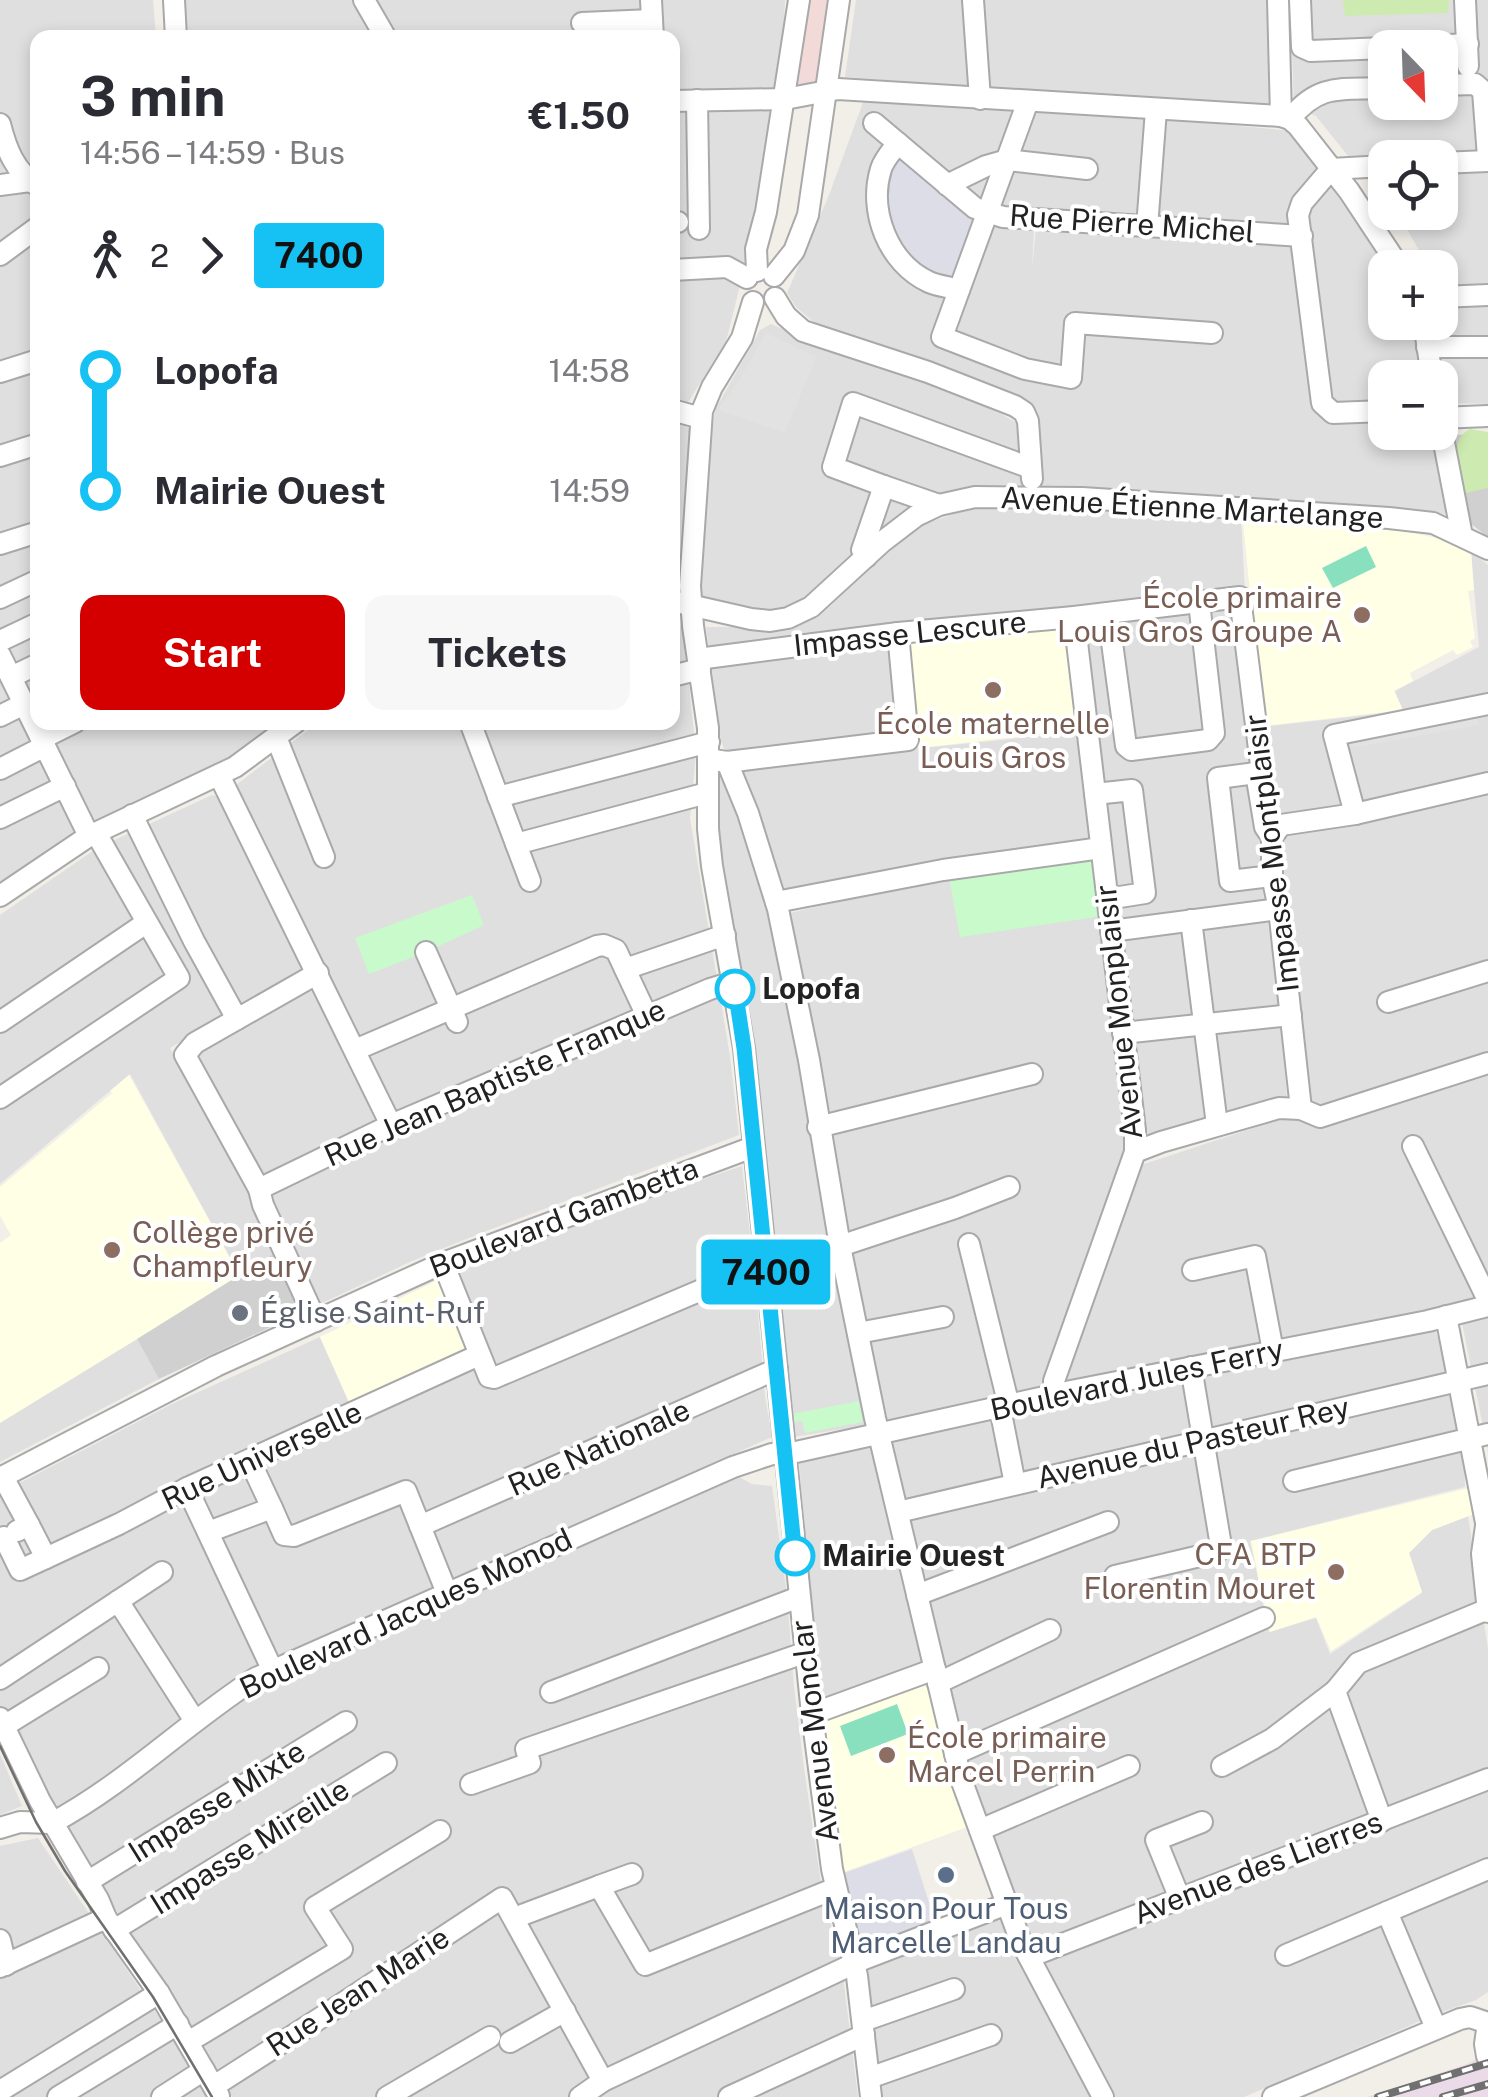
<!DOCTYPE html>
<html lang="en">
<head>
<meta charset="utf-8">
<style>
  :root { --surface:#fff; --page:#f7f7f7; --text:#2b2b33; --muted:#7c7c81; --accent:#d40000 }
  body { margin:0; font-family:"Public Sans",sans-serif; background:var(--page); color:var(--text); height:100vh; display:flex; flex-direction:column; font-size:38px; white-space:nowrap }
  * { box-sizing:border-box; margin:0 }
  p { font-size:32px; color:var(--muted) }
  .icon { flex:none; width:55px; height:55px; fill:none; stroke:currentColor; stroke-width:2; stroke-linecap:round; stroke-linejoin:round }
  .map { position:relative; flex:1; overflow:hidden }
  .sheet { position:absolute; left:30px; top:30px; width:650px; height:700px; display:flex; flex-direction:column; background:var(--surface); border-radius:20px; box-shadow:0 5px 15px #0003 }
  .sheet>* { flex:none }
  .badge { padding:0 20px; border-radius:8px; font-size:35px; line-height:65px }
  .needle { width:65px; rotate:157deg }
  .buttons { position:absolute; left:1368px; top:30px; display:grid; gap:20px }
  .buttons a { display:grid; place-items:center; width:90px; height:90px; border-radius:20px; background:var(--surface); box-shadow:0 5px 15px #0003; font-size:50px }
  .map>.badge { position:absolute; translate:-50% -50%; box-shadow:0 0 0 5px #fff }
  .legs { display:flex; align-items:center; gap:15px; height:110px; padding:0 50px; font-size:32px }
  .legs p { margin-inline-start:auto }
  .headline { display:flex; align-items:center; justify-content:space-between; height:170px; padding:0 50px }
  h1 { font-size:55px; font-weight:700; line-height:75px }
  .button { display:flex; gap:20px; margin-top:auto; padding:20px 50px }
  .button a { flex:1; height:115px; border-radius:20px; background:var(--accent); color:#fff; font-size:40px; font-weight:700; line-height:115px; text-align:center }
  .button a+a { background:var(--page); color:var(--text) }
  ul { padding:0 50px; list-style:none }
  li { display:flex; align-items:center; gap:35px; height:120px; font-size:38px }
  li i { display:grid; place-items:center; width:15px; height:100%; margin:0 12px; background:currentColor }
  li i::after { content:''; width:25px; height:25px; margin:-12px; border:8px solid; border-radius:50%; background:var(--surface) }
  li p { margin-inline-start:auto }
  li:first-child i { background:linear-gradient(#0000 50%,currentColor 0) }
  li:last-child i { background:linear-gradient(currentColor 50%,#0000 0) }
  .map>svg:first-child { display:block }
</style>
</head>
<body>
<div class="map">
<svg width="1488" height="2097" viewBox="0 0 1488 2097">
  <rect width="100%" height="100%" fill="#f2efe9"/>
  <g fill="#e0dfdf" fill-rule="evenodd">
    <polygon points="0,0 153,0 156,37 38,38 38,722 274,722 275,728 241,753 0,890"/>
    <polygon points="182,0 355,0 377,37 185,37"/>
    <polygon points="374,0 785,0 782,71 749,249 726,342 685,407 672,400 672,38 397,37"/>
    <polygon points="856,0 1270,0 1276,109 845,77"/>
    <path d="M1290,0h198v404l-42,-1 -14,-80 8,-1v-54l-12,-1 -22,-40 -12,-14 46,-1v-54h-55v44l-69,-86 -22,-10zM1385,48h55v54h-55z"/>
    <polygon points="865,97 1149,116 1143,216 1035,212 1032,267 1036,228 1154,234 1163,119 1293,131 1386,267 1385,322 1415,323 1426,377 1385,378 1385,432 1433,433 1439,478 1447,511 1445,514 1391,507 1042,487 1033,441 997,389 815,323 796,307 787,293 829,195"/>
    <polygon points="771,324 828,349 917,376 1001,414 1024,427 1022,457 1025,488 979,485 943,494 797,605 774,609 745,608 696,595 693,582 715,410 760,330"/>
    <polygon points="672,417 692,430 679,590 673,590"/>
    <polygon points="1036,507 1121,513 1241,517 1245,593 889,632 902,750 1078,732 1091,839 779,895 731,755 725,751 721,741 706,627 783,627 828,608 880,559 922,525 971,508"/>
    <polygon points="1471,551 1488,565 1488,1055 1316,1111 1306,1107 1280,864 1261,727 1403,711 1395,691 1479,647"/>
    <polygon points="1231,605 1260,830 1261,880 1275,968 1287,1098 1148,1141 1143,1128 1079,621"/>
    <polygon points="673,621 681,626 684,635 696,753 690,818 730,1056 739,1135 476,1235 412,1261 314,1307 196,1056 246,1026 243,1020 328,971 236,785 317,723 672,722"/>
    <polygon points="725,767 776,916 949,877 1103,916 1129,1144 1047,1384 887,1422 793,1437 713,815 714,768"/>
    <polygon points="212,795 219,797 303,967 301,973 170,1048 252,1196 278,1251 240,1276 130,1074 0,1184 0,915 97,848"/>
    <polygon points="1488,1072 1488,1298 1344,1334 1071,1382 1063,1373 1141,1165 1290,1116"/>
    <polygon points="742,1166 755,1276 765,1396 772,1437 272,1660 55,1811 21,1750 0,1706 0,1493 172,1404 320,1337 350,1405 442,1278 673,1189"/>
    <polygon points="1488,1317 1488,1451 1462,1323"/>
    <polygon points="1434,1327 1443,1352 1464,1460 1465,1487 1250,1541 1269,1632 1316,1618 1330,1654 1422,1593 1409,1553 1432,1530 1468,1516 1488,1649 1488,1770 1027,1948 966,1782 820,1708 799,1463 994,1417 1191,1380"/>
    <polygon points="137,1339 159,1379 0,1462 0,1421"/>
    <polygon points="739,1477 752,1484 772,1486 787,1595 794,1687 804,1768 822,1890 842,1968 858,2097 232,2097 160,1978 64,1830 253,1692"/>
    <polygon points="0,1754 22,1806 0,1815"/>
    <polygon points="1488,1789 1488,1992 1476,2000 1439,2013 1244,2097 1109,2097 1038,1966 1043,1957"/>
    <polygon points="38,1838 165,2026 206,2097 0,2097 0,1846"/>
    <polygon points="998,1915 1048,2014 1098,2097 879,2097 866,1964"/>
  </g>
  <polygon fill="#f2dad9" points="806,0 833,0 821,84 793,87"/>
  <polygon fill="#ebdbe8" points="1488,2053 1488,2097 1367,2097 1467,2064"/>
  <g fill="#ffffe5">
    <polygon points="1243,521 1403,531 1442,539 1471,552 1474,590 1468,591 1475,638 1470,641 1473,647 1457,655 1453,650 1410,673 1413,681 1394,691 1403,710 1263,726"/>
    <polygon points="1065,626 1078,730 919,748 908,650 913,640"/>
    <polygon points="129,1075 240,1276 0,1423 0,1243 11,1235 0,1216 0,1187 112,1093 110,1091"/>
    <polygon points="442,1278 473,1352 353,1411 320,1337"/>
    <polygon points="1469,1488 1474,1514 1432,1530 1409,1553 1422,1592 1331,1651 1316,1617 1270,1632 1251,1541"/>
    <polygon points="928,1678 970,1826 844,1872 821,1717"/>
  </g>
  <g fill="#d0d0d0">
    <polygon points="1488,434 1488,537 1471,524 1454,435"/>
    <polygon points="278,1251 305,1311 159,1379 137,1339"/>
  </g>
  <g fill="#cdebb0">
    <polygon points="1343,0 1449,0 1448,13 1345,16"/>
    <path d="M1470,429l18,3v56l-23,5c-4,-22 -19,-52 5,-64z"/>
  </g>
  <g fill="#c8facc">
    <polygon points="1093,855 1103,916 960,937 949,877"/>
    <polygon points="472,895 484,925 426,952 369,974 355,938"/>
    <polygon points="859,1401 863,1422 805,1433 802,1421 793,1422 792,1414"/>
  </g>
  <g fill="#88e0be">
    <polygon points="1366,546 1376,567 1333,588 1322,568"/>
    <polygon points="897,1704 908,1734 851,1756 840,1726"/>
  </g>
  <g fill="#e2e2e2">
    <polygon points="766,333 816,357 785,433 718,410 741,377"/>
    <polygon points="1476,714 1479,725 1353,748 1351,738"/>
  </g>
  <g fill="#dddde8">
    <polygon points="889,143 978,217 947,295 909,274 873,191"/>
    <polygon points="912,1849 937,1928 862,1956 841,1874"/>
  </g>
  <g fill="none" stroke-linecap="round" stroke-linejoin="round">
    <defs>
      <g id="minor">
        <polyline points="174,0 176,38"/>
        <polyline points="364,0 386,38"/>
        <polyline points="651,0 653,38"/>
        <polyline points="973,0 980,99"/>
        <polyline points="1278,0 1281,116"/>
        <polyline points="1300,0 1302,47 1311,51 1385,48"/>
        <polyline points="1465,0 1468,66"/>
        <polyline points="582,23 652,20"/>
        <polyline points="1392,48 1468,44"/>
        <polyline points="1440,85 1475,84 1483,91 1488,157"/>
        <polyline points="697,100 699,229"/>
        <polyline points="672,101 785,99 838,89 1281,116 1290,119 1298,126 1349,191 1400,268"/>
        <polyline points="1028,101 942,337 1025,369 1071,378 1075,323 1212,333"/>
        <path d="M1290,119c29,-37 53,-29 95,-31"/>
        <polyline points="874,123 975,208 1003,217 1302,236"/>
        <path d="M0,124c6,24 15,49 38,62"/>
        <path d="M898,143c-6,8 -14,16 -17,26 -13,42 7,94 48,113 9,4 20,5 30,8"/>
        <polyline points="1440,163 1488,161"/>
        <polyline points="1385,166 1331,169 1302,203 1298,215 1322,403 1333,413 1385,411"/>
        <polyline points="0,185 30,181"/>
        <polyline points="947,185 986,166 1007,160 1087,169"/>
        <polyline points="672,222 678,222"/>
        <polyline points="1147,227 1156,110"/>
        <polyline points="0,255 38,227"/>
        <polyline points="672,270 727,267 747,278"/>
        <polyline points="757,271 756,249 766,212 799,0"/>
        <polyline points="774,276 794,251 808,215 839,0"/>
        <polyline points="1440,297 1488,295"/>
        <polyline points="775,298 786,316 803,331 928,372 1015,406 1024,412 1028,421 1032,479"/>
        <polyline points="753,302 742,338 712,387 702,411 690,586 693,626 708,728 708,829 712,866 744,1048 812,1714 832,1869 857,1976 871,2097"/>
        <polyline points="1424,322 1432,378"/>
        <polyline points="1427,347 1488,347"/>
        <polyline points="0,372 38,360"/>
        <polyline points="672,410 701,418"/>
        <polyline points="1440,418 1488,416"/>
        <polyline points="1440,422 1462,536"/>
        <polyline points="0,456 38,444"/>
        <polyline points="884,486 939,505"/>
        <polyline points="0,544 38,532"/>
        <polyline points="866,557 862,550 884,486 833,467 853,403 1031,468"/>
        <polyline points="0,598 34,582"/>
        <polyline points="672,601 751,619 770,621 788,618 811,607 882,542 916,516 939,505 975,497 1082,498 1389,518 1433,523 1488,549"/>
        <polyline points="1108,613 1126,746 1131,750 1208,740 1214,733 1199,602"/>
        <polyline points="0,641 38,623"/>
        <polyline points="0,655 89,836"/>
        <polyline points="698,659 898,633 1074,617 1240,597 1262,773 1256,773 1265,827 1272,837 1272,876 1279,909 1301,1109"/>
        <polyline points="672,676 700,669"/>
        <polyline points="11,677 38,664"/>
        <polyline points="1488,704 1334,735 1355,814 1488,783"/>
        <polyline points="0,716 24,704"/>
        <polyline points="470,722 530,881"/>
        <polyline points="276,737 324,857"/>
        <polyline points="41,739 75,722"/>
        <polyline points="714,760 727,762 908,740 898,633"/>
        <polyline points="727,762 748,813 778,909 809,1060 840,1246 875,1418 961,1779 1021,1942 1103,2097"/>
        <polyline points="0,769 45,746"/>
        <polyline points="1256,773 1218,778 1230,881 1272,876"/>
        <polyline points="219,775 391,1125"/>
        <polyline points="1095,794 1132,790 1145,893 1107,899"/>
        <polyline points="498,797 709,742"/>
        <polyline points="132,815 194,941 237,1019"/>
        <polyline points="0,818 65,786"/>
        <polyline points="1272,837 1281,825 1355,814"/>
        <polyline points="516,844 707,793"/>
        <polyline points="0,896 89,836 235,767 296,722"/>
        <polyline points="776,902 943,870 1101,848"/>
        <polyline points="1191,920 1217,1125"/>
        <polyline points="1111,931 1279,909"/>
        <polyline points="426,952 457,1022"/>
        <polyline points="625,969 725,935"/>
        <polyline points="1388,1002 1488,971"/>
        <polyline points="0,1022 146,923"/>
        <polyline points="1123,1033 1291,1015"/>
        <polyline points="355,1050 597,946 604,945 616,950 647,1016"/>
        <polyline points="0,1098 179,978 96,833"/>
        <polyline points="818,1127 1032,1074"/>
        <polyline points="1413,1146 1488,1300"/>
        <polyline points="1135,1152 1161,1142 1279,1108 1301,1109 1320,1117 1488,1063"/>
        <polyline points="259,1189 391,1125 710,989 733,982"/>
        <polyline points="969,1244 1009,1406"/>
        <polyline points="443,1263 489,1377 494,1378 765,1263 840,1246 955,1208 1009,1187"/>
        <polyline points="1193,1270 1255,1256 1273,1351"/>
        <polyline points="1446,1316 1488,1533"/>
        <polyline points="316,1321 263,1205 259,1189 185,1055 195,1043 318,973"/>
        <polyline points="858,1333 943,1317"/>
        <polyline points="1054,1395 1054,1381 1135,1152 1135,1130 1074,617"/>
        <polyline points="1000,1408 1015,1484"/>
        <polyline points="250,1461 272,1508"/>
        <polyline points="3,1477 29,1525 17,1531"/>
        <polyline points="0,1478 216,1366 443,1263 753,1147"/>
        <polyline points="1294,1481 1488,1434"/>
        <polyline points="187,1488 273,1671"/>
        <polyline points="898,1512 1488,1374"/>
        <polyline points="420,1526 777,1369"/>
        <polyline points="1486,1526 1482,1554 1488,1612"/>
        <polyline points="208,1532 272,1508 284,1535 294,1536 406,1491 447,1593"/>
        <polyline points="4,1537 20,1570 46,1558 29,1525"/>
        <polyline points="46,1558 119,1524 187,1488 479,1355"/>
        <polyline points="1115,1576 1217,1552 1221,1546 1191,1367"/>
        <polyline points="917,1595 1108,1522"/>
        <polyline points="118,1601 195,1721"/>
        <polyline points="0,1679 162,1572"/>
        <polyline points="938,1683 1050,1630"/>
        <polyline points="551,1692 799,1597"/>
        <polyline points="812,1714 935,1669"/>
        <polyline points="0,1718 40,1801 98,1899 106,1918 159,1993 219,2096"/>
        <polyline points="4,1726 98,1668"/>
        <polyline points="955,1754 1264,1618"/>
        <polyline points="1222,1766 1272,1739 1335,1691"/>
        <polyline points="471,1784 530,1763 526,1749 804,1653"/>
        <polyline points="1382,1821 1335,1691 1358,1663 1488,1609"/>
        <path d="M52,1823c73,-39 134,-100 204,-145l477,-211 39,-13 24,-2 275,-61 357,-70 60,-15"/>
        <polyline points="0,1828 20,1822 52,1823"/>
        <polyline points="980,1830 1129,1766"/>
        <polyline points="87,1882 346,1722"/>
        <polyline points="599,1886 632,1874"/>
        <polyline points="1180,1899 1156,1840 1202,1822"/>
        <polyline points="1387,1912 1436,2028"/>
        <polyline points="514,1918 599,1886 645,1965 836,1888"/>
        <polyline points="114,1930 386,1763"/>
        <polyline points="0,1940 6,1965"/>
        <polyline points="1286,1955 1488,1869"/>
        <polyline points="1029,1957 1488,1779"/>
        <polyline points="0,1967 106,1918"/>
        <polyline points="863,2021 954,1989"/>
        <polyline points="188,2042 342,1949 315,1907 440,1831"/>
        <polyline points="510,2042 565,2011"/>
        <polyline points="1487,2056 1485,2044 1488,2023"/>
        <polyline points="869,2078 991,2035"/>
        <polyline points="214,2086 325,2015 502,1898 603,2081"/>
        <polyline points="0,2091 159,1993"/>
        <polyline points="58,2097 178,2024"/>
        <polyline points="162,2097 204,2070"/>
        <polyline points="387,2097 490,2037"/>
        <polyline points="580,2097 603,2081 864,1959 1007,1904"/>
        <polyline points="729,2097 864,2035"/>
        <polyline points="1273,2097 1460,2019 1470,2017 1488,2023"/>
      </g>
    </defs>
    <use href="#minor" stroke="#a9a9a9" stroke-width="24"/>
    <use href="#minor" stroke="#fff" stroke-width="20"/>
    <polyline stroke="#707070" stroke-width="2.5" points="0,1746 36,1822 65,1871 153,1997 212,2097"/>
    <defs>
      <g id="rail">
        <polyline points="1378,2097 1488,2063"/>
        <polyline points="1443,2097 1488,2084"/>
      </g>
    </defs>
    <use href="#rail" stroke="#707070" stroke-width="8"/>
    <use href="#rail" stroke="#fff" stroke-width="4" stroke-dasharray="11" stroke-linecap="butt"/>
  </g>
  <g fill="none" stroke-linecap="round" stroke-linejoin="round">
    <defs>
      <polyline id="line-1" points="735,989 744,1048 795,1556"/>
    </defs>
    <use href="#line-1" stroke="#fff" stroke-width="22"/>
    <use href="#line-1" stroke="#16c1f3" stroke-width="15"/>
  </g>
  <g fill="#8d6e63" stroke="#fff" stroke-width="4">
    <circle cx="1362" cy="615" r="10"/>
    <circle cx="993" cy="690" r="10"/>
    <circle cx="112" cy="1250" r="10"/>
    <circle cx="1336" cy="1572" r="10"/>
    <circle cx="887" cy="1755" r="10"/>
  </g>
  <g fill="#fff" stroke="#16c1f3" stroke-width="5">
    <circle cx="735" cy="989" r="18"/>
    <circle cx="795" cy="1556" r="18"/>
  </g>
  <circle fill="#6b7280" stroke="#fff" stroke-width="4" cx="240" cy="1313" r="10"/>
  <circle fill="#5c6f8a" stroke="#fff" stroke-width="4" cx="946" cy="1875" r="10"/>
  <g text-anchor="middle" stroke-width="8" stroke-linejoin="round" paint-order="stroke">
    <g font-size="30" fill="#222" stroke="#fff">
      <text transform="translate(1132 224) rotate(4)" y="10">Rue Pierre Michel</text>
      <text transform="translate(1192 508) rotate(3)" y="10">Avenue Étienne Martelange</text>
      <text transform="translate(910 634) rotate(-6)" y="10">Impasse Lescure</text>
      <text transform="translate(1272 853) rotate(-97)" y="10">Impasse Montplaisir</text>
      <text transform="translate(1119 1012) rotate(-96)" y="10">Avenue Monplaisir</text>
      <text transform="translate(495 1083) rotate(-24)" y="10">Rue Jean Baptiste Franque</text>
      <text transform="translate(564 1218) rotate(-21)" y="10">Boulevard Gambetta</text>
      <text transform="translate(1137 1380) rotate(-12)" y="10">Boulevard Jules Ferry</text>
      <text transform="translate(1193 1443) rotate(-13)" y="10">Avenue du Pasteur Rey</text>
      <text transform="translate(599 1448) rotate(-24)" y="10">Rue Nationale</text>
      <text transform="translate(262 1456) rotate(-25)" y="10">Rue Universelle</text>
      <text transform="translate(406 1614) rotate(-25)" y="10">Boulevard Jacques Monod</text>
      <text transform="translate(815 1731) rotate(-97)" y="10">Avenue Monclar</text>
      <text transform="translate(217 1802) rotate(-32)" y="10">Impasse Mixte</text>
      <text transform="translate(250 1847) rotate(-32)" y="10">Impasse Mireille</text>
      <text transform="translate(1258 1868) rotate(-21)" y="10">Avenue des Lierres</text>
      <text transform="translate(358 1992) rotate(-33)" y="10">Rue Jean Marie</text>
    </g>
    <g font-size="30" fill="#785e54" stroke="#fff" text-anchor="end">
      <text x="1342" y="608">École primaire<tspan x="1342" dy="34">Louis Gros Groupe A</tspan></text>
      <text x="993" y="734" text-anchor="middle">École maternelle<tspan x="993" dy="34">Louis Gros</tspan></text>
      <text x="132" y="1243" text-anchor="start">Collège privé<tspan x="132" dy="34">Champfleury</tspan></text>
      <text x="1316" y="1565">CFA BTP<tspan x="1316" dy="34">Florentin Mouret</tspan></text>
      <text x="907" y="1748" text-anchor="start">École primaire<tspan x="907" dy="34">Marcel Perrin</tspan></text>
    </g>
    <g font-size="30" font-weight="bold" fill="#222" stroke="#fff" text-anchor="start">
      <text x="762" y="999">Lopofa</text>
      <text x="822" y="1566">Mairie Ouest</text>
    </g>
    <g font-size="30" fill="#5b616d" stroke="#fff" text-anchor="start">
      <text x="260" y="1323">Église Saint-Ruf</text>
    </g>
    <g font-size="30" fill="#4e5e75" stroke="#fff">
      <text x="946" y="1919">Maison Pour Tous<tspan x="946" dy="34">Marcelle Landau</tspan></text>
    </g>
  </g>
</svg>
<div class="buttons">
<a><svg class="needle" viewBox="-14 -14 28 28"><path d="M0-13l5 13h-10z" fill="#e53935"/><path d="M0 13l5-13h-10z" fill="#7c7c81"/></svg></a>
<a><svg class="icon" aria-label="locate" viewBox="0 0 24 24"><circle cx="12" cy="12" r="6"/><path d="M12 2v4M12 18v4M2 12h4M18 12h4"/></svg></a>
<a>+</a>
<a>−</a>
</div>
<b class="badge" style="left:766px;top:1272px;background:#16c1f3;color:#111">7400</b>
<section class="sheet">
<div class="headline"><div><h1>3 min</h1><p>14:56 – 14:59 · Bus</p></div><b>€1.50</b></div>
<div class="legs"><svg class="icon" aria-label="walk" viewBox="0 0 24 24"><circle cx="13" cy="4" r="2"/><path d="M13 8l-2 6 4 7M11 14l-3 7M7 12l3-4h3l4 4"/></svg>2<svg class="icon" aria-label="forward" viewBox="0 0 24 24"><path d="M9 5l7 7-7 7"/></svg><b class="badge" style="background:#16c1f3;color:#111">7400</b></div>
<ul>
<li><i style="color:#16c1f3"></i><b>Lopofa</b><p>14:58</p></li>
<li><i style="color:#16c1f3"></i><b>Mairie Ouest</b><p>14:59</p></li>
</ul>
<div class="button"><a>Start</a><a>Tickets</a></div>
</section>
</div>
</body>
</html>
